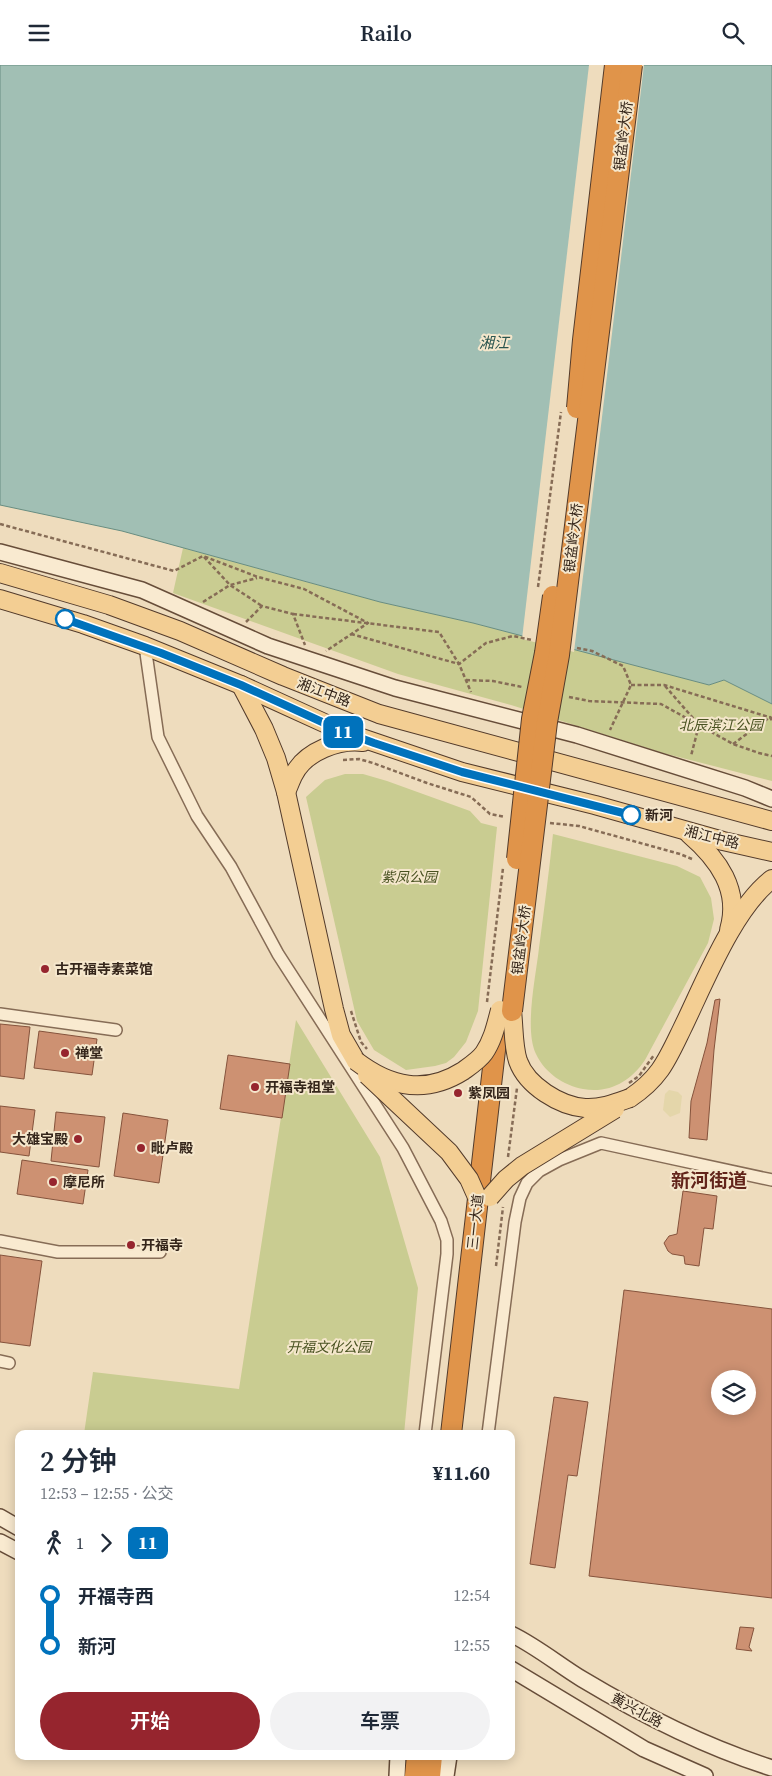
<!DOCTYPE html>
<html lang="zh">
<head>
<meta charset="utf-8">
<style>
  :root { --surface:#fff; --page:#f2f2f3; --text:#1f2937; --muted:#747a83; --accent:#96252e }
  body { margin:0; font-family:"Source Serif 4","Noto Sans SC",serif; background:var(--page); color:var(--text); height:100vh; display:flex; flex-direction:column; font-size:19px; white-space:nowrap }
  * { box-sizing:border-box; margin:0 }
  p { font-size:16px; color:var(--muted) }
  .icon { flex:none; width:28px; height:28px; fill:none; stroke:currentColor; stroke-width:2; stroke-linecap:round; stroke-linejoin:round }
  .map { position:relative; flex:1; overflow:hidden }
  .drawer { position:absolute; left:15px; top:1365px; width:500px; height:330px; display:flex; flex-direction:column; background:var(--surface); border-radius:10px; box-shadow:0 2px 12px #0003 }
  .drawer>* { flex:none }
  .badge { padding:0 10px; border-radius:8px; font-size:18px; line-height:32px }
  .fabs { position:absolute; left:711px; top:1305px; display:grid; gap:10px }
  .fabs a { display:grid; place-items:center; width:45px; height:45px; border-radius:50%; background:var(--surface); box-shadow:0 2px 12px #0003; font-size:25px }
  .map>.badge { position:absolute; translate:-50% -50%; box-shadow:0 0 0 2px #fff }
  .legs { display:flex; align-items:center; gap:8px; height:55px; padding:0 25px; font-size:16px }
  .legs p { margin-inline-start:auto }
  .summary { display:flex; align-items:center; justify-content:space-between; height:85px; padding:0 25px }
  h1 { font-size:28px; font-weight:600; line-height:38px }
  .button { display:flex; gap:10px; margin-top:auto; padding:10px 25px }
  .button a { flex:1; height:58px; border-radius:30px; background:var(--accent); color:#fff; font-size:20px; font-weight:600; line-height:58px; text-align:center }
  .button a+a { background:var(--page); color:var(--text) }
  ul { padding:0 25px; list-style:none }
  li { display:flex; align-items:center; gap:18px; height:50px; font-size:19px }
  li i { display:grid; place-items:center; width:8px; height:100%; margin:0 6px; background:currentColor }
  li i::after { content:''; width:12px; height:12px; margin:-6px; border:4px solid; border-radius:50%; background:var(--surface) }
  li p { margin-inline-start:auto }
  li:first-child i { background:linear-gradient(#0000 50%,currentColor 0) }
  li:last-child i { background:linear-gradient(currentColor 50%,#0000 0) }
  header { display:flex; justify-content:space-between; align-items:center; height:65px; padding:0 25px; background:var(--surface); font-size:22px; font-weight:600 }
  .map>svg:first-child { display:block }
</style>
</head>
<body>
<header><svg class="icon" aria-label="menu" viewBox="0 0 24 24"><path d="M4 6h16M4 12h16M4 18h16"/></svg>Railo<svg class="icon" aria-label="search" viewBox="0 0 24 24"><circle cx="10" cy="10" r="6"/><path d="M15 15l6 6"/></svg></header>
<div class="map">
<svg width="772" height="1711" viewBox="0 0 772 1711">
  <rect width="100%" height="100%" fill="#eedcbd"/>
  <polygon fill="#e4d6aa" points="669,1025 678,1027 682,1031 680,1048 670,1052 663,1045 665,1029"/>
  <g fill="#c9cc91">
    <polygon points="183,483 380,537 473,558 709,620 724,615 772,639 772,716 663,688 511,640 398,609 173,528"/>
    <polygon points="345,709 363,709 387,716 470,746 481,758 497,762 478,946 466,977 454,992 446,998 435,1001 406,1005 374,985 357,956 306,732 325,715"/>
    <path d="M553,769l124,32 23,11 11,21 3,21 -6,24 -63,117c-14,21 -36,34 -62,29 -20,-4 -38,-16 -47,-35 -12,-24 0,-79 3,-106 5,-38 10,-76 14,-114z"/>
    <polygon points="296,955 380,1092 418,1223 404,1369 84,1369 93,1307 239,1324"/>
  </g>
  <polygon fill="#a1bfb4" stroke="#688d81" points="0,0 772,0 772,639 724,615 709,620 473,558 380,537 122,466 0,440"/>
  <polygon fill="#eedcbd" points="589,0 644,0 574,587 522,574"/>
  <g fill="#cd9172" stroke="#85533c" fill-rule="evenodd">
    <polygon points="720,934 714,985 707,1075 689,1073 691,1036 707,978 715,935"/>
    <polygon points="0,959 30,962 24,1014 0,1011"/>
    <polygon points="39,966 97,974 92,1010 34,1003"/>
    <polygon points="228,990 290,999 282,1053 220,1044"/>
    <polygon points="0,1041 35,1045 29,1091 0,1087"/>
    <polygon points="56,1047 105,1052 99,1102 51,1096"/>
    <polygon points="123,1048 168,1055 159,1118 114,1111"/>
    <polygon points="22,1095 88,1105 83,1139 17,1129"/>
    <polygon points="683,1126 717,1131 713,1164 704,1163 699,1201 685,1199 684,1191 672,1189 668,1186 664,1178 669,1171 677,1169"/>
    <polygon points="0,1190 42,1196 30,1281 0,1277"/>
    <path d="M624,1225l148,19v289l-183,-22zM720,1314h28v27h-28z"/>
    <polygon points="554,1332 588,1337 577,1411 568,1410 555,1503 530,1499"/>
    <polygon points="740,1562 754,1563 749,1582 752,1586 736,1584"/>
  </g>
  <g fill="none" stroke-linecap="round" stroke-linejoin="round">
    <defs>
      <g id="street">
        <polyline points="145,581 158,672 197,751 231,802 278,889 403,1083 441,1156 447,1175 447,1189 425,1369"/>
        <polyline points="0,949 116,965"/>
        <polyline points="0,1176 58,1187 160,1187"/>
        <polyline points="0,1296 9,1298"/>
        <polyline points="488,1369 515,1157 520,1133 527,1118 539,1106 559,1095 601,1078 772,1115"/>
      </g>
      <g id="secondary">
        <polyline points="0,487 142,525 268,581 395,623 577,670 745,723 772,734"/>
        <polyline points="0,1452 19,1463"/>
        <polyline points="0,1477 19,1487"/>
        <path d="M511,1569c25,12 48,31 71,45 60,36 123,68 190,89"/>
        <polyline points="511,1604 644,1684 705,1711"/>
        <polyline points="397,1711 398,1691"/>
        <polyline points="446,1711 449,1691"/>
      </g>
      <g id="primary">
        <polyline points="0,508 109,540 180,566 283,611 379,649 772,756"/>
        <polyline points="0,534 83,559 145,581 241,620 344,667 462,707 595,740 723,776 772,787"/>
        <polyline points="241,620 264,664 276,693 286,727 334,944 341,970 356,996"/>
        <path d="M286,727c3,-6 5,-13 8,-18 12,-23 45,-35 69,-32"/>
        <path d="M689,769c29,25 52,56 40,96"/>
        <path d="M630,1033c30,-20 37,-38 52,-69 22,-45 51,-120 90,-150"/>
      </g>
      <g id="highway">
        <polyline points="451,1369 498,959"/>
        <polyline points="415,1711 417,1691"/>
        <polyline points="430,1711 432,1691"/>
      </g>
    </defs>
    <use href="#street" stroke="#866c56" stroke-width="14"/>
    <use href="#secondary" stroke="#674d39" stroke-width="18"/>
    <use href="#primary" stroke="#533b2b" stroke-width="20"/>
    <use href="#highway" stroke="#533b2b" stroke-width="22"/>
    <g stroke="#866c56" stroke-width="2.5" stroke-dasharray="4 2.5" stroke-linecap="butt">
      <polyline points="0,459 174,506 203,491 258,512 304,524 368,558 326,586"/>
      <polyline points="204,492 230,520 262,541"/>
      <polyline points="203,537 230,520 257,513"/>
      <polyline points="293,549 439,567 459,599 471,627"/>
      <polyline points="246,557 262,541 293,549 305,580"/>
      <polyline points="351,569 459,599 486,578 513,571 532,575"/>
      <polyline points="577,583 592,586 623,601 631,620 610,665"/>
      <polyline points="466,615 493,616 522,622"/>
      <polyline points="631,620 664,620 772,653"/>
      <polyline points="665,621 699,660 691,691"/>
      <polyline points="569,632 589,636 661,639 733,679 759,688 772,691"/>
      <polyline points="733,679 770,652 772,656"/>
      <polyline points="343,695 359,694 373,698 427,718 471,732 490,749 505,752"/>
      <polyline points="550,758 579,761 680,789 692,794"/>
      <polyline points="508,1092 517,1023"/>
      <polyline points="496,1201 503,1142"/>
    </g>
    <use href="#street" stroke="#f9ead0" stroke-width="11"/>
    <use href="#secondary" stroke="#f9ead0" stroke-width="15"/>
    <use href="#primary" stroke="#f3ce93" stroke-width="18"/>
    <use href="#highway" stroke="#e0944a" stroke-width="20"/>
    <defs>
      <g id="primary-bridge">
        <path d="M512,946c2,16 1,35 6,50 9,25 42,45 67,47 16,1 31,-5 45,-10"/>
        <path d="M356,996c34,26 69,34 107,10 7,-5 16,-11 21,-18 9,-13 12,-28 16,-43"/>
        <polyline points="367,1010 449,1087 469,1114 477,1132"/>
        <polyline points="490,1132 506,1114 522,1101 615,1044"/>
      </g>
      <g id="highway-bridge">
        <polyline points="577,343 583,275 615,0"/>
        <polyline points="517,794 532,654 545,588 553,531"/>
        <polyline points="512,946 547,657 559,590 632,0"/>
      </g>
    </defs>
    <use href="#primary-bridge" stroke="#533b2b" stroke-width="20" stroke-linecap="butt"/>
    <use href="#highway-bridge" stroke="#533b2b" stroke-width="22" stroke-linecap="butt"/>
    <g stroke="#866c56" stroke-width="2.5" stroke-dasharray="4 2.5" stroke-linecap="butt">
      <polyline points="538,522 561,347"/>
      <polyline points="487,937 503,803"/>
      <polyline points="351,946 361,977 367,984"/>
      <polyline points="629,1018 639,1011 654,990"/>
    </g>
    <use href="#primary-bridge" stroke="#f3ce93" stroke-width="18"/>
    <use href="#highway-bridge" stroke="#e0944a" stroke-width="20"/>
  </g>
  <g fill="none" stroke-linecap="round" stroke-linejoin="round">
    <defs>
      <polyline id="line-1" points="65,554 161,588 241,620 344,667 374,678 462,707 631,750"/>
    </defs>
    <use href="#line-1" stroke="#fff" stroke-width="11"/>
    <use href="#line-1" stroke="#0072bc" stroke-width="8"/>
  </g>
  <g fill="#fff" stroke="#0072bc" stroke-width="2.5">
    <circle cx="65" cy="554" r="9"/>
    <circle cx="631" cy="750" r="9"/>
  </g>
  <g fill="#96252e" stroke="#f5e7cc" stroke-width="2">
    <circle cx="45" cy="904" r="5"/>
    <circle cx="65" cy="988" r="5"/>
    <circle cx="255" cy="1022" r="5"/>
    <circle cx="458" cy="1028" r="5"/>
    <circle cx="78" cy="1074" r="5"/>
    <circle cx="141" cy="1083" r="5"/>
    <circle cx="53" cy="1117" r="5"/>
    <circle cx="131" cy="1180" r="5"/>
  </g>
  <g text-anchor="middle" stroke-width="4" stroke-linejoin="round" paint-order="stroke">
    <g font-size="14" fill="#35261b" stroke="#f5e7cc">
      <text transform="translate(623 71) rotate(-83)" y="5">银盆岭大桥</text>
      <text transform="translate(573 473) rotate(-83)" y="5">银盆岭大桥</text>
      <text transform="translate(324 627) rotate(21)" y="5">湘江中路</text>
      <text transform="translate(712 772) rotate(14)" y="5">湘江中路</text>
      <text transform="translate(521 875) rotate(-83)" y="5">银盆岭大桥</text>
      <text transform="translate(475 1157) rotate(-84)" y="5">三一大道</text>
      <text transform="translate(637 1645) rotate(28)" y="5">黄兴北路</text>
    </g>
    <g font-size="14" font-style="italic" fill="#495221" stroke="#f5e7cc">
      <text x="721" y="665">北辰滨江公园</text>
      <text x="409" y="817">紫凤公园</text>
      <text x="329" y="1287">开福文化公园</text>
    </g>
    <g font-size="14" font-weight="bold" fill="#35261b" stroke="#f5e7cc" text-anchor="start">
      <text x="645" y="755">新河</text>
    </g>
    <g font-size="14" font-weight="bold" fill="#35261b" stroke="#f5e7cc" text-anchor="start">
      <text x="55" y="909">古开福寺素菜馆</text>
      <text x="75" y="993">禅堂</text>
      <text x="265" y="1027">开福寺祖堂</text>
      <text x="468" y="1033">紫凤园</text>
      <text x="68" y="1079" text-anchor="end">大雄宝殿</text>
      <text x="151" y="1088">毗卢殿</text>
      <text x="63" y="1122">摩尼所</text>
      <text x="141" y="1185">开福寺</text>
    </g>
    <g font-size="15" font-style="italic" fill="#2a554f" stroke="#f5e7cc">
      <text x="494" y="283">湘江</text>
    </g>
    <g font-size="19" font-weight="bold" fill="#62241a" stroke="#f5e7cc">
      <text x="709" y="1122">新河街道</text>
    </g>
  </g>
</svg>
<div class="fabs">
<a><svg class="icon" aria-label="layers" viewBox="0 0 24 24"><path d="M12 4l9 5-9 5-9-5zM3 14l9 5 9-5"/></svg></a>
</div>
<b class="badge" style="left:343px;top:667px;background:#0072bc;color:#fff">11</b>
<section class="drawer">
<div class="summary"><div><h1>2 分钟</h1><p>12:53 – 12:55 · 公交</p></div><b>¥11.60</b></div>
<div class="legs"><svg class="icon" aria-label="walk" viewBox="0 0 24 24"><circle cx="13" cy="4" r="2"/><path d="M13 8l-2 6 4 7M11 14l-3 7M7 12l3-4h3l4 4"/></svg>1<svg class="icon" aria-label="forward" viewBox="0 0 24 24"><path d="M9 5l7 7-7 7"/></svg><b class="badge" style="background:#0072bc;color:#fff">11</b></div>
<ul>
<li><i style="color:#0072bc"></i><b>开福寺西</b><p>12:54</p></li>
<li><i style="color:#0072bc"></i><b>新河</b><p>12:55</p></li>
</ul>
<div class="button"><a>开始</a><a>车票</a></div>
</section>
</div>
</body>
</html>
